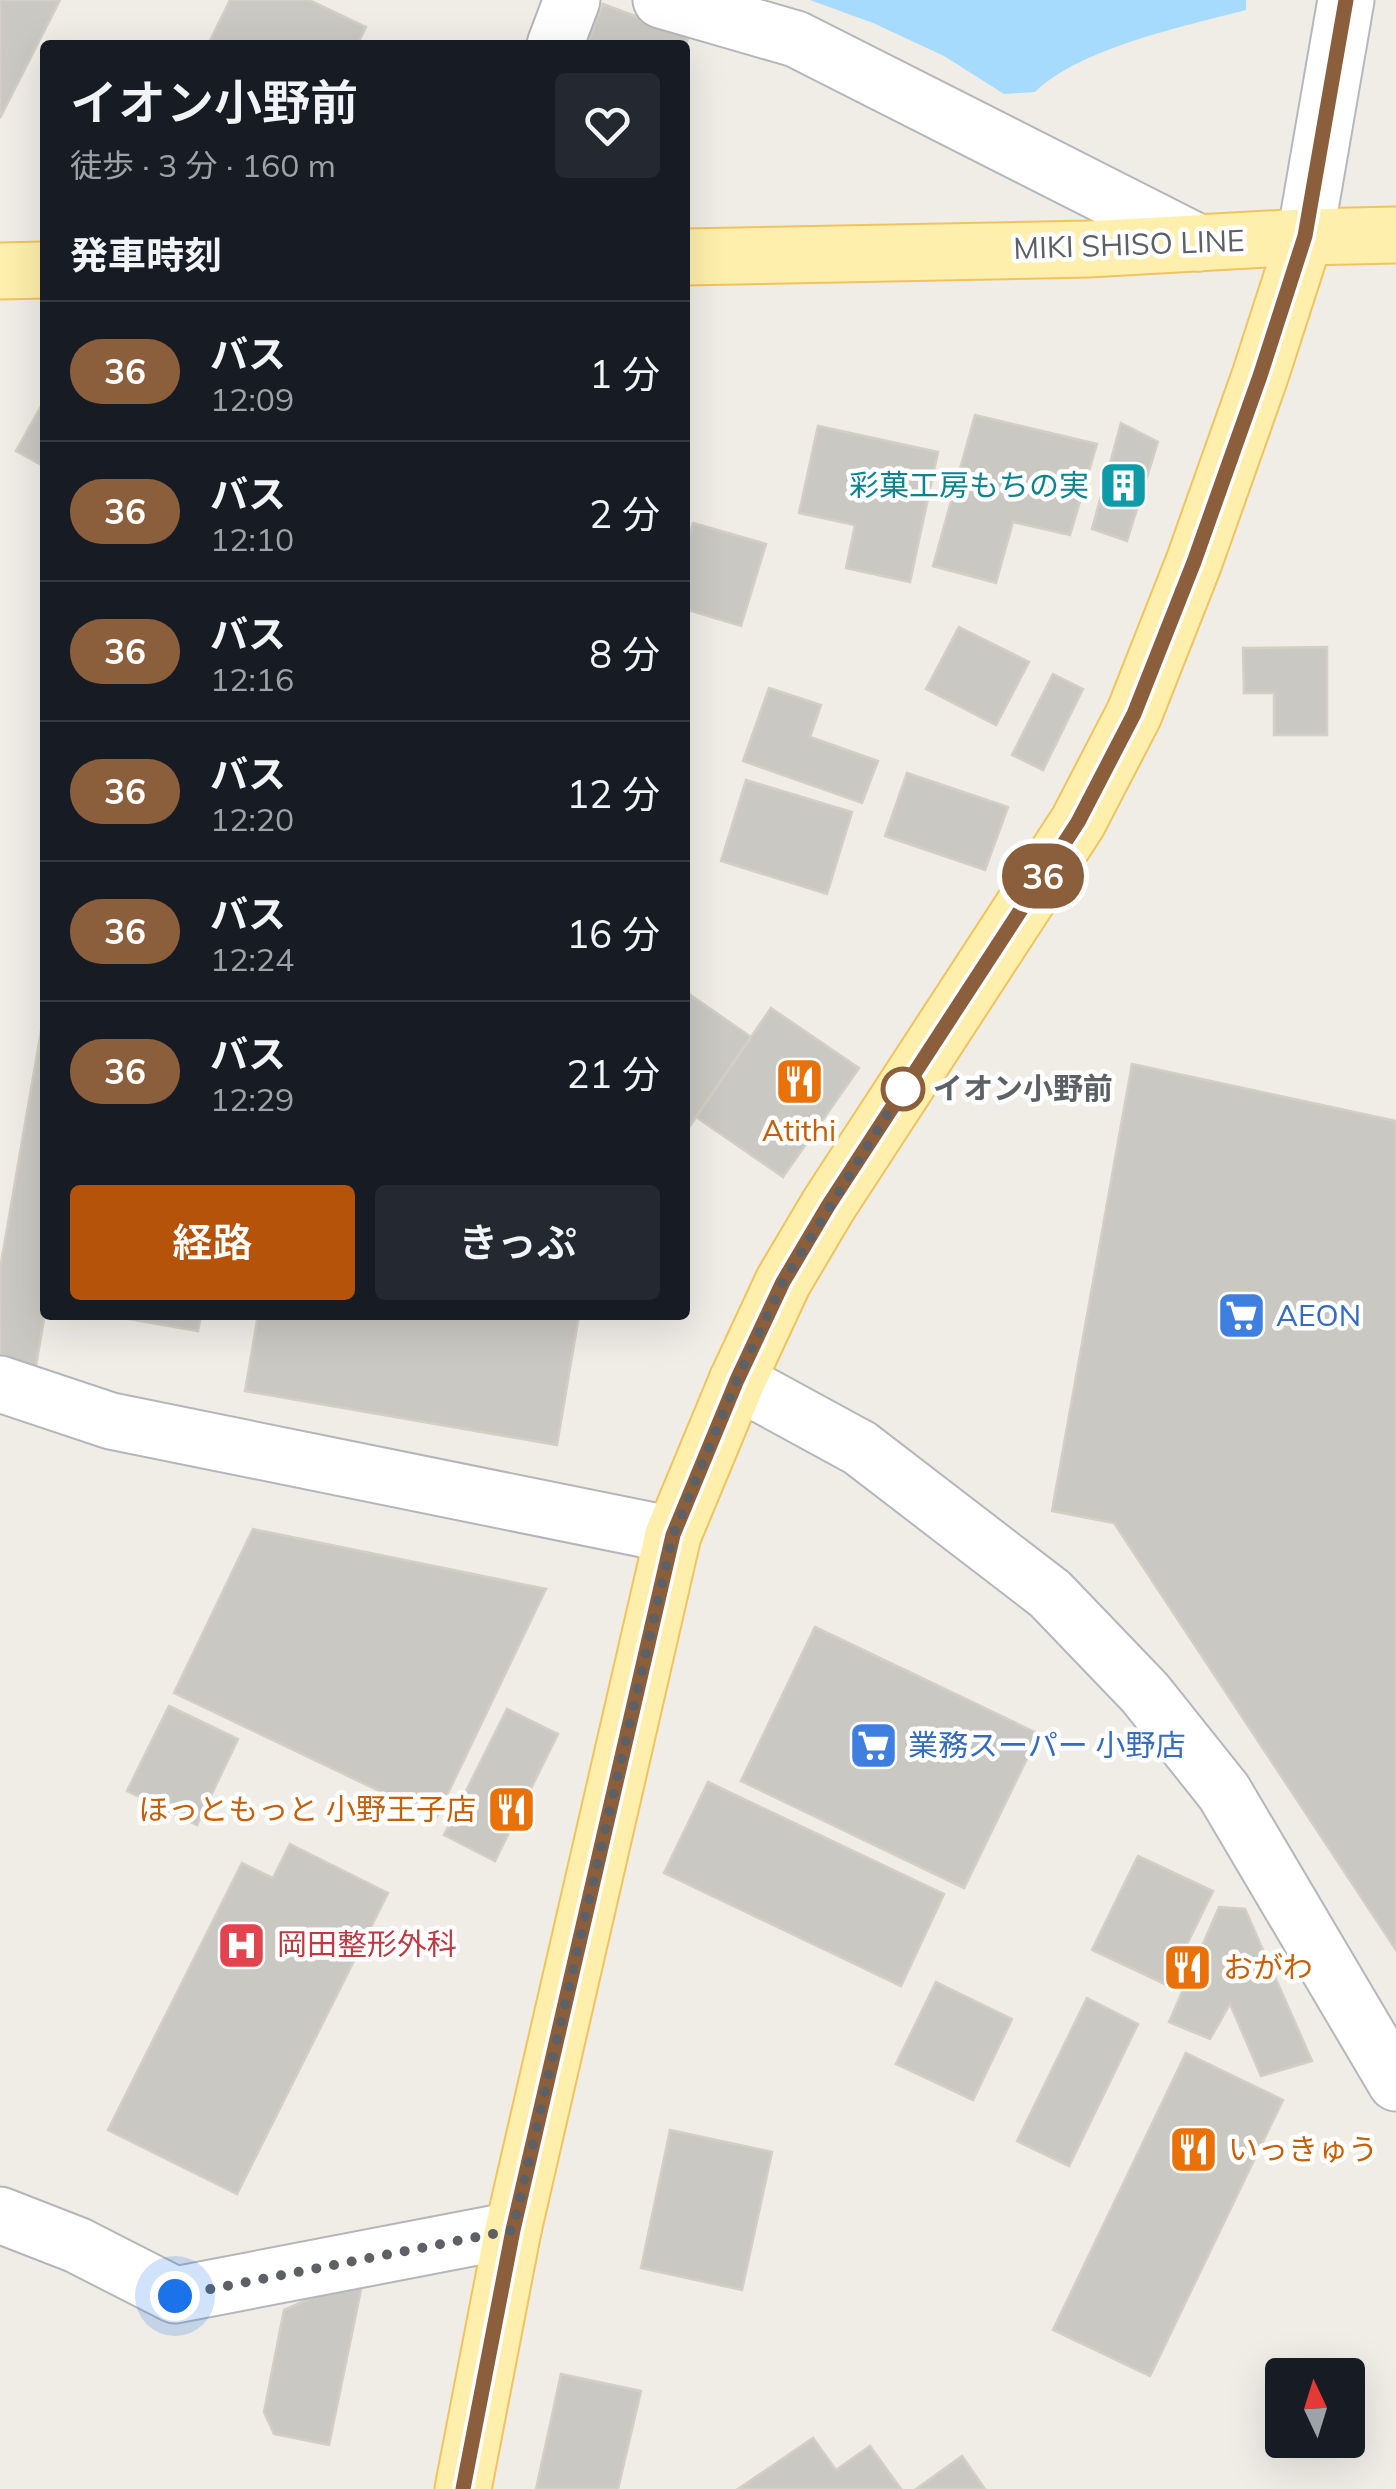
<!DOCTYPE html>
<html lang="ja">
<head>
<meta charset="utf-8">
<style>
  :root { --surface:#171b24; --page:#242831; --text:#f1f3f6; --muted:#9ea1a6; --line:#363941; --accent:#b45309 }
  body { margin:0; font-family:Mulish,"Noto Sans JP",sans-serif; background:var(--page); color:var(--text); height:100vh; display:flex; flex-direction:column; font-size:38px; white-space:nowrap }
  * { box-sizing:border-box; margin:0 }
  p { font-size:32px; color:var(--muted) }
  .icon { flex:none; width:55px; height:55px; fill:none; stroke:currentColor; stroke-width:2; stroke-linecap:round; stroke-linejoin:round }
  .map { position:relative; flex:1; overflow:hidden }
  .sheet { position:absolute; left:40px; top:40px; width:650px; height:1280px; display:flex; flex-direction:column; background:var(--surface); border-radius:10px; box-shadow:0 10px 40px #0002 }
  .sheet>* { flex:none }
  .badge { padding:0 20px; border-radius:32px; font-size:35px; line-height:65px }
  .needle { width:65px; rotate:356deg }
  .controls { position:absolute; left:1265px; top:2358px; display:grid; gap:20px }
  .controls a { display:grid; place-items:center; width:100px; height:100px; border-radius:10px; background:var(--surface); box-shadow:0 10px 40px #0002; font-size:50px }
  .you { position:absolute; width:50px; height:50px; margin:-25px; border:8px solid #fff; border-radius:50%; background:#1a73e8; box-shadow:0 0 0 15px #1a73e833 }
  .map>.badge { position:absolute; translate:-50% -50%; box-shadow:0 0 0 5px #fff }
  h2 { padding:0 30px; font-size:38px; line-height:90px }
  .round { display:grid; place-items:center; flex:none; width:105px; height:105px; border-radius:10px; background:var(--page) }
  .summary { display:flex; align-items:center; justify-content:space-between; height:170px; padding:0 30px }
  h1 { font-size:48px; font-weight:600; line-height:75px }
  .action { display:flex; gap:20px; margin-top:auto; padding:20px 30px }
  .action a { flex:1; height:115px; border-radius:10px; background:var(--accent); color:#fff; font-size:40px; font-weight:600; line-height:115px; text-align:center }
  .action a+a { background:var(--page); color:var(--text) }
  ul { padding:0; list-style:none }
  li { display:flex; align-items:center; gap:30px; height:140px; padding:0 30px; border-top:2px solid var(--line) }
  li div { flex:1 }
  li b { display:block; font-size:38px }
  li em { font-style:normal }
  li .badge { min-width:110px; font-weight:700; text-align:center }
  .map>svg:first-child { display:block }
</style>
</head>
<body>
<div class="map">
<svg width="1396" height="2489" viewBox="0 0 1396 2489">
  <rect width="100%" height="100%" fill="#efede6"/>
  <path fill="#a7dbfe" d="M810,0h436v10c-61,16 -166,38 -211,82l-31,2 -60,-38 -71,-33z"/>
  <g fill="#cac8c3" stroke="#d4cfc4" stroke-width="2.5">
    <polygon points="0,0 60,0 0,118"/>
    <polygon points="230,0 309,0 366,27 357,45 208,45"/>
    <polygon points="603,4 689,36 685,48 685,45 587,45"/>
    <polygon points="45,399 45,467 16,451"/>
    <polygon points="975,415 1097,444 1070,535 1013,522 996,583 933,566"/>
    <polygon points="1121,423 1158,442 1127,541 1092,529"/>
    <polygon points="818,426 938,452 910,582 846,568 855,525 799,513"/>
    <polygon points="693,523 766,544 741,626 685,609 685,552"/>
    <polygon points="959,627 1029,662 996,725 926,689"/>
    <polygon points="1327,647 1327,735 1274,735 1274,693 1244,693 1243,648"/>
    <polygon points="1053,674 1083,689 1043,770 1012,755"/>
    <polygon points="769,688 821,705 810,737 878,761 862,803 743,761"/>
    <polygon points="907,773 1008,807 985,870 885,836"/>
    <polygon points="746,780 852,812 827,894 721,861"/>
    <polygon points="689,994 751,1037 685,1133 685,1000"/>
    <polygon points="45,1008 45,1314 35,1371 0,1365 0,1269"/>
    <polygon points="771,1008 859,1068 783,1177 696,1117"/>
    <polygon points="1132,1064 1396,1121 1396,1950 1114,1523 1052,1511"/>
    <polygon points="106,1315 201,1315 198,1331"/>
    <polygon points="258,1315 579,1315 557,1445 245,1391"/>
    <polygon points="253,1529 546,1589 436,1818 174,1693"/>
    <polygon points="815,1627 1039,1734 964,1888 741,1781"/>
    <polygon points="169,1706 238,1739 197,1825 127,1791"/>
    <polygon points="507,1709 558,1734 495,1861 444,1835"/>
    <polygon points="708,1782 944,1894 901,1986 664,1873"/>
    <polygon points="290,1844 388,1893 237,2194 108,2130 242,1863 273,1878"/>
    <polygon points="1138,1856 1213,1891 1167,1985 1092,1950"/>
    <polygon points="1219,1907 1245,1909 1312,2061 1261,2076 1230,2004 1210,2039 1169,2022"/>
    <polygon points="936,1982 1012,2019 973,2100 896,2064"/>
    <polygon points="1087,1998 1138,2024 1069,2166 1017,2141"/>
    <polygon points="1186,2053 1283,2100 1150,2376 1053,2330"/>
    <polygon points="670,2130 772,2152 742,2290 641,2268"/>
    <polygon points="364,2275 329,2445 274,2434 264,2412 284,2310"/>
    <polygon points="561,2374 641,2391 618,2489 536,2489"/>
    <polygon points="813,2438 836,2470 870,2446 901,2489 738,2489"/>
    <polygon points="962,2456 985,2489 916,2489"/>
  </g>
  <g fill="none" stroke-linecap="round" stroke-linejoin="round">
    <defs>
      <g id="street">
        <polyline points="661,0 796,39 1199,243"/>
        <polyline points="555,45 572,0"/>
        <polyline points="0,1384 111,1421 673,1535"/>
        <polyline points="0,2215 77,2245 175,2295 513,2230"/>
      </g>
      <g id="secondary">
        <polyline points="1305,237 1346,0"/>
        <polyline points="737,1381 860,1448 1050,1594 1145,1693 1224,1792 1396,2083"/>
      </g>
      <g id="primary">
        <polyline points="685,257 1088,249 1305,237 1396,235"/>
        <polyline points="0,271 45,270"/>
        <polyline points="463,2489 513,2230 673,1535 737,1381 783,1282 828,1206 1078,822 1134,714 1194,562 1260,376 1305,237"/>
      </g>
    </defs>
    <use href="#street" stroke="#b3b6ba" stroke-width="59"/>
    <use href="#secondary" stroke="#b4b8bd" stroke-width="59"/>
    <use href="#primary" stroke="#f1c35d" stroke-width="59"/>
    <use href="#street" stroke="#fff" stroke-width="55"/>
    <use href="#secondary" stroke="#fff" stroke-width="55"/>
    <use href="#primary" stroke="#feefac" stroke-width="55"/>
  </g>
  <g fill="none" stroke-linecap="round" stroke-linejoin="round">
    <defs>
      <polyline id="line" points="463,2489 513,2230 673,1535 737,1380 783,1282 828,1206 1078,822 1134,714 1194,562 1260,376 1305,236 1346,0"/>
    </defs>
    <use href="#line" stroke="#fff" stroke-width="22"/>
    <use href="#line" stroke="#8b5e3c" stroke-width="15"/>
    <polyline stroke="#5d6166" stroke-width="10" stroke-dasharray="0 18" points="175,2296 513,2230 673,1535 737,1380 783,1282 905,1086 903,1089"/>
  </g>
  <defs>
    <symbol id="building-square" viewBox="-11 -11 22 22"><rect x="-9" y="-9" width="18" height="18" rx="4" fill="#0f9aa8" stroke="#fff"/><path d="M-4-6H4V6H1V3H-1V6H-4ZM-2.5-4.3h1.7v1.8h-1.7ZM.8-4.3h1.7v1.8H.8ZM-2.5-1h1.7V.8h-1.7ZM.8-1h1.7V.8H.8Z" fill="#fff"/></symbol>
    <symbol id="restaurant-square" viewBox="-11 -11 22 22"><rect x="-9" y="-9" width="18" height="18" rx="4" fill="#e8710a" stroke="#fff"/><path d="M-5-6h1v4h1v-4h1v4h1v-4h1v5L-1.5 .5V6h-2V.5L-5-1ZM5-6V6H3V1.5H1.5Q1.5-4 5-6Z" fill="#fff"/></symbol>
    <symbol id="supermarket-square" viewBox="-11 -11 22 22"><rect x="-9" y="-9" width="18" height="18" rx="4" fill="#3f7fe0" stroke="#fff"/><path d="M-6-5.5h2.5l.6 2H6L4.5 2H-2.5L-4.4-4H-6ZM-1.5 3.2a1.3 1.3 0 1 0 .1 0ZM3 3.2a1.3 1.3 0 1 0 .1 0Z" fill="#fff"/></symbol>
    <symbol id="hospital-square" viewBox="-11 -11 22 22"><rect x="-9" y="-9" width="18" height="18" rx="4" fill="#e0444e" stroke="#fff"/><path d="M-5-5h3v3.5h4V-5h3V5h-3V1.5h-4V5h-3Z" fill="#fff"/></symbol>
  </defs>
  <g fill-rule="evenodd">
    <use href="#building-square" x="1096" y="458" width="55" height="55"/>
    <use href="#restaurant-square" x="772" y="1054" width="55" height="55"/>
    <use href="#supermarket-square" x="1214" y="1288" width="55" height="55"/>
    <use href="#supermarket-square" x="846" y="1718" width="55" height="55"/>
    <use href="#restaurant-square" x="484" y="1782" width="55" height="55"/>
    <use href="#hospital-square" x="214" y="1918" width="55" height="55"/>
    <use href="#restaurant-square" x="1160" y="1940" width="55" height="55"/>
    <use href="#restaurant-square" x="1166" y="2122" width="55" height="55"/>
  </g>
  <circle fill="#fff" stroke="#8b5e3c" stroke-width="5" cx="903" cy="1089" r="20"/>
  <g text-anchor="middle" stroke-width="9" stroke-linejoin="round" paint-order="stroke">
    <g font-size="30" fill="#5d6166" stroke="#fff">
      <text transform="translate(1129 245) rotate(-2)" y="10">MIKI SHISO LINE</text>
    </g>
    <g font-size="30" fill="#0d838f" stroke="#fff" text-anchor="end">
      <text x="1089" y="496">彩菓工房もちの実</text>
    </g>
    <g font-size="30" font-weight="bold" fill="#5d6166" stroke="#fff" text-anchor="start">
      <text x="933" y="1099">イオン小野前</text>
    </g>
    <g font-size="30" fill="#c56008" stroke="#fff" text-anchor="start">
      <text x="799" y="1141" text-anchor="middle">Atithi</text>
      <text x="476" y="1820" text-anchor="end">ほっともっと 小野王子店</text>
      <text x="1223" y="1978">おがわ</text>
      <text x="1228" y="2160">いっきゅう</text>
    </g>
    <g font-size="30" fill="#366cbe" stroke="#fff" text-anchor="start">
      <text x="1276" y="1326">AEON</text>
      <text x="908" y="1756">業務スーパー 小野店</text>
    </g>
    <g font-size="30" fill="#be3a42" stroke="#fff" text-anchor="start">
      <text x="277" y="1955">岡田整形外科</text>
    </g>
  </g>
</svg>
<div class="controls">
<a><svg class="needle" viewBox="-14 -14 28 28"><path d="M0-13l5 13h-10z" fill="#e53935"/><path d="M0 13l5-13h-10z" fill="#9ea1a6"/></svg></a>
</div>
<div class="you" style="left:175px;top:2296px"></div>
<b class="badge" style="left:1043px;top:876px;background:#8b5e3c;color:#fff">36</b>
<section class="sheet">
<div class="summary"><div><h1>イオン小野前</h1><p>徒歩 · 3 分 · 160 m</p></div><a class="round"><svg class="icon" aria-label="heart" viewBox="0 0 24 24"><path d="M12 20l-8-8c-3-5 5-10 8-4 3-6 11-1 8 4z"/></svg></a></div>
<h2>発車時刻</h2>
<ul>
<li><span class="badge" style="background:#8b5e3c;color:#fff">36</span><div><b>バス</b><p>12:09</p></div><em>1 分</em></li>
<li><span class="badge" style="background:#8b5e3c;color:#fff">36</span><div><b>バス</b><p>12:10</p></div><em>2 分</em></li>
<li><span class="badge" style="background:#8b5e3c;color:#fff">36</span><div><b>バス</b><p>12:16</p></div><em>8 分</em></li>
<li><span class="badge" style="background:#8b5e3c;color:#fff">36</span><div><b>バス</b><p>12:20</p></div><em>12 分</em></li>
<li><span class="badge" style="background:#8b5e3c;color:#fff">36</span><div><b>バス</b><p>12:24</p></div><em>16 分</em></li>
<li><span class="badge" style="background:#8b5e3c;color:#fff">36</span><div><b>バス</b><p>12:29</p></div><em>21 分</em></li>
</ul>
<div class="action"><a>経路</a><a>きっぷ</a></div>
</section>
</div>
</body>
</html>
